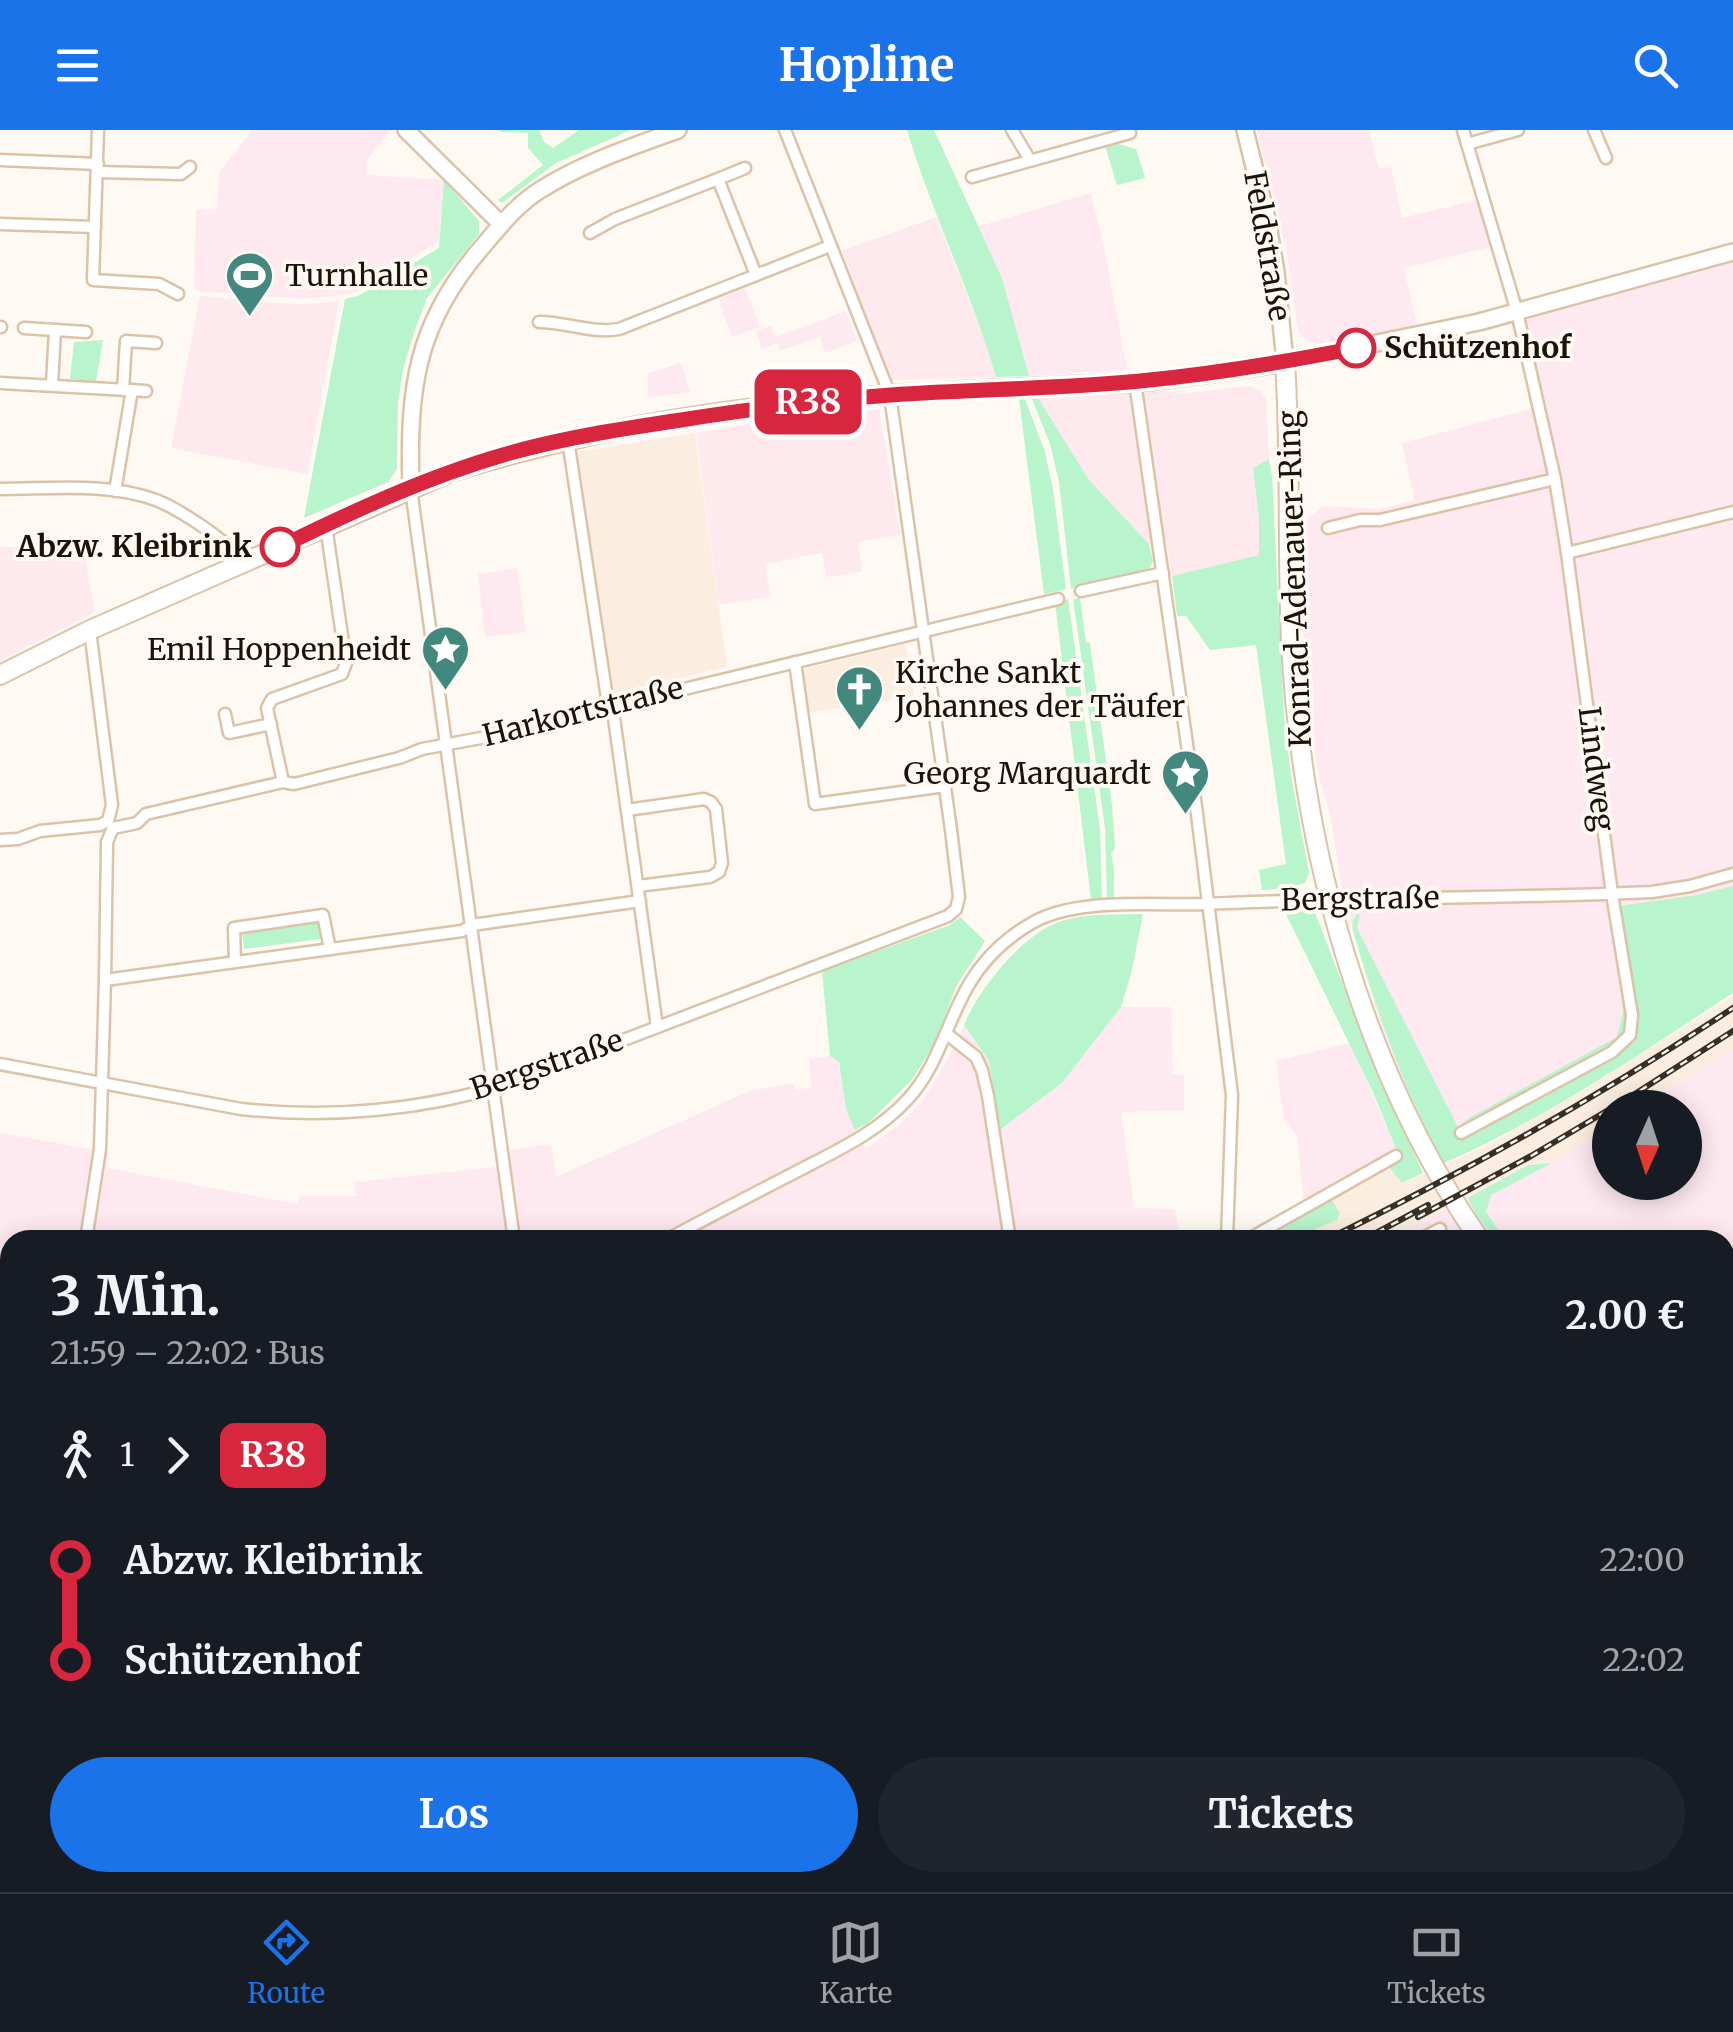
<!DOCTYPE html>
<html lang="de">
<head>
<meta charset="utf-8">
<style>
  :root { --surface:#171b24; --page:#20242c; --text:#f1f3f6; --muted:#9ea1a6; --line:#363941; --accent:#1a73e8 }
  body { margin:0; font-family:Merriweather,serif; background:var(--page); color:var(--text); height:100vh; display:flex; flex-direction:column; font-size:38px; white-space:nowrap }
  * { box-sizing:border-box; margin:0 }
  p { font-size:32px; color:var(--muted) }
  .icon { flex:none; width:55px; height:55px; fill:none; stroke:currentColor; stroke-width:2; stroke-linecap:round; stroke-linejoin:round }
  .map { position:relative; flex:1; overflow:hidden }
  .details { position:absolute; left:0px; top:1100px; width:1735px; height:662px; display:flex; flex-direction:column; background:var(--surface); border-radius:30px 30px 0 0; box-shadow:0 5px 25px #0003 }
  .details>* { flex:none }
  .badge { padding:0 20px; border-radius:15px; font-size:35px; line-height:65px }
  .needle { width:65px; rotate:183deg }
  .tools { position:absolute; left:1592px; top:960px; display:grid; gap:20px }
  .tools a { display:grid; place-items:center; width:110px; height:110px; border-radius:50%; background:var(--surface); box-shadow:0 5px 25px #0003; font-size:50px }
  .map>.badge { position:absolute; translate:-50% -50%; box-shadow:0 0 0 5px #fff }
  .legs { display:flex; align-items:center; gap:15px; height:110px; padding:0 50px; font-size:32px }
  .legs p { margin-inline-start:auto }
  .summary { display:flex; align-items:center; justify-content:space-between; height:170px; padding:0 50px }
  h1 { font-size:55px; font-weight:700; line-height:75px }
  .cta { display:flex; gap:20px; margin-top:auto; padding:20px 50px }
  .cta a { flex:1; height:115px; border-radius:60px; background:var(--accent); color:#fff; font-size:40px; font-weight:700; line-height:115px; text-align:center }
  .cta a+a { background:var(--page); color:var(--text) }
  ul { padding:0 50px; list-style:none }
  li { display:flex; align-items:center; gap:35px; height:100px; font-size:38px }
  li i { display:grid; place-items:center; width:15px; height:100%; margin:0 12px; background:currentColor }
  li i::after { content:''; width:25px; height:25px; margin:-12px; border:8px solid; border-radius:50%; background:var(--surface) }
  li p { margin-inline-start:auto }
  li:first-child i { background:linear-gradient(#0000 50%,currentColor 0) }
  li:last-child i { background:linear-gradient(currentColor 50%,#0000 0) }
  header { display:flex; justify-content:space-between; align-items:center; height:130px; padding:0 50px; background:var(--accent); color:#fff; font-size:45px; font-weight:700 }
  .tabs { display:flex; justify-content:space-around; align-items:center; height:140px; border-top:2px solid var(--line); background:var(--surface); font-size:28px; color:var(--muted) }
  .tabs a { display:grid; justify-items:center; gap:5px }
  .tabs .active { color:var(--accent) }
  .map>svg:first-child { display:block }
</style>
</head>
<body>
<header><svg class="icon" aria-label="menu" viewBox="0 0 24 24"><path d="M4 6h16M4 12h16M4 18h16"/></svg>Hopline<svg class="icon" aria-label="search" viewBox="0 0 24 24"><circle cx="10" cy="10" r="6"/><path d="M15 15l6 6"/></svg></header>
<div class="map">
<svg width="1733" height="1762" viewBox="0 0 1733 1762">
  <rect width="100%" height="100%" fill="#fef9f3"/>
  <g fill="#fee9ee">
    <polygon points="936,87 987,215 996,247 890,250 842,121"/>
    <polygon points="200,166 261,172 302,174 339,171 307,344 171,318"/>
    <polygon points="1247,256 1259,259 1266,268 1269,329 1253,338 1259,389 1259,426 1172,446 1166,412 1149,414 1089,350 1038,268 1127,261 1163,261 1183,264"/>
    <polygon points="879,279 900,405 858,412 862,442 826,447 822,423 765,434 770,467 719,475 696,303 766,291"/>
    <polygon points="0,417 83,417 95,482 0,530"/>
  </g>
  <g fill="#fee9f0">
    <polygon points="253,0 391,0 367,30 366,45 444,50 439,111 357,162 339,166 301,169 197,161 194,154 196,80 216,80 220,41"/>
    <polygon points="1257,0 1369,0 1379,39 1391,37 1402,88 1477,70 1490,117 1404,138 1417,195 1322,215 1306,211 1299,202 1297,194 1287,124"/>
    <polygon points="1091,63 1103,113 1127,239 1029,246 1002,148 977,97"/>
    <polygon points="1733,132 1733,863 1486,1014 1444,1033 1420,991 1394,931 1374,874 1342,759 1330,683 1320,650 1309,592 1301,479 1303,393 1323,376 1379,379 1415,370 1402,313 1546,275 1525,187"/>
    <polygon points="745,158 760,197 732,207 718,169"/>
    <polygon points="846,181 857,211 825,223 819,207 780,221 777,213 762,219 756,201 771,196 776,207"/>
    <polygon points="681,233 690,262 648,268 648,243"/>
    <polygon points="517,438 526,502 485,507 478,444"/>
    <polygon points="1121,877 1171,877 1173,944 1184,945 1184,980 1121,982 1134,1078 1175,1079 1180,1110 10,1110 10,1713 0,1719 0,1003 108,1022 107,1038 297,1074 300,1066 356,1066 354,1052 496,1037 511,1020 551,1014 556,1047 750,961 793,953 795,960 812,957 809,929 830,926 839,932 846,979 866,1019 900,994 921,973 949,927 964,895 989,931 1000,1000 1062,953"/>
    <polygon points="1350,913 1395,1016 1397,1032 1299,1088 1303,1065 1297,1006 1284,990 1276,931"/>
    <polygon points="1733,919 1733,1241 1725,1231 1725,1110 1388,1110 1528,1034 1553,1031 1610,997 1610,1052 1685,1052 1685,978 1641,977"/>
    <polygon points="153,1752 386,1753 362,1762 140,1762 140,1760"/>
  </g>
  <g fill="#fbeee1">
    <polygon points="695,303 727,537 611,564 576,322"/>
    <polygon points="906,514 914,567 806,583 800,540"/>
    <polygon points="1733,866 1733,919 1641,977 1610,978 1610,997 1553,1031 1528,1034 1388,1110 1292,1110 1337,1090 1340,1083 1332,1070 1389,1037 1403,1053 1487,1015 1572,967"/>
    <polygon points="10,1714 10,1752 153,1753 135,1762 0,1762 0,1720"/>
  </g>
  <g fill="#b8f5cd">
    <polygon points="498,0 539,0 544,12 553,18 579,0 631,0 556,33 502,73 498,70 543,35 528,18 528,3 501,2"/>
    <path d="M907,0h27l68,148 27,98 -33,1c-24,-84 -64,-163 -89,-247z"/>
    <polygon points="1115,13 1136,19 1145,48 1117,55 1105,16"/>
    <polygon points="444,50 479,91 479,104 427,168 416,197 404,235 398,272 397,339 388,352 304,388 345,169 358,166 439,118"/>
    <polygon points="103,210 96,251 70,249 74,212"/>
    <polygon points="1038,268 1089,350 1149,414 1153,431 1149,439 1071,459 1059,352 1050,314 1032,269"/>
    <polygon points="1019,269 1025,269 1044,319 1053,359 1066,459 1044,464"/>
    <polygon points="1269,329 1272,346 1284,587 1291,645 1309,743 1305,753 1288,758 1262,760 1259,740 1286,734 1256,515 1210,520 1186,486 1177,486 1172,446 1259,425 1259,389 1253,338"/>
    <polygon points="1080,468 1086,512 1090,513 1112,675 1115,716 1114,721 1111,722 1114,741 1114,768 1107,769 1105,698 1073,469"/>
    <polygon points="1068,469 1100,699 1102,769 1091,769 1055,472"/>
    <path d="M1733,756v107c-93,61 -186,125 -289,170 -41,-74 -67,-151 -91,-232 -1,-9 -1,-13 7,-18l-3,15 101,199 11,-9 148,-81 6,-25 -12,-105 86,-12z"/>
    <polygon points="1284,780 1314,780 1372,930 1423,1043 1402,1053 1389,1037 1398,1032 1395,1016 1372,960"/>
    <path d="M1143,784l-12,60 -10,33 -59,76 -62,47 -11,-69 -25,-36c15,-37 61,-95 101,-105 24,-7 52,-5 78,-6z"/>
    <polygon points="960,787 985,811 957,855 933,916 911,951 868,993 855,1000 846,979 839,932 830,926 822,841 950,795"/>
    <polygon points="318,793 320,809 244,819 242,803"/>
    <polygon points="1552,1033 1491,1065 1486,1082 1505,1110 1497,1110 1476,1085 1468,1068 1528,1035"/>
    <polygon points="1332,1070 1340,1083 1337,1090 1291,1110 1264,1110"/>
    <polygon points="658,1752 934,1752 935,1762 928,1762 926,1754 888,1762 655,1762"/>
    <polygon points="458,1753 639,1753 636,1762 433,1762"/>
  </g>
  <g fill="none" stroke-linecap="round" stroke-linejoin="round">
    <g stroke="#54eef3" stroke-width="2.5">
      <polyline points="1725,1391 1733,1388"/>
      <polyline points="429,1762 454,1752"/>
    </g>
    <defs>
      <g id="street">
        <polyline points="98,0 93,150 159,154 178,164"/>
        <polyline points="1012,0 1030,30"/>
        <polyline points="1594,0 1606,28"/>
        <polyline points="1467,14 1518,0"/>
        <polyline points="0,30 98,34"/>
        <polyline points="745,38 718,49 756,145"/>
        <polyline points="98,42 181,44 190,37"/>
        <polyline points="972,47 1130,3"/>
        <polyline points="0,94 95,97"/>
        <polyline points="590,103 615,89 718,49"/>
        <path d="M539,192c27,0 54,12 80,7l211,-83"/>
        <polyline points="0,197 1,197"/>
        <polyline points="24,198 55,200"/>
        <polyline points="1135,252 1197,684 1232,965 1227,1110"/>
        <polyline points="0,253 146,261"/>
        <polyline points="52,255 55,200 86,202"/>
        <polyline points="123,260 126,211 156,213"/>
        <polyline points="568,310 607,568 614,588 657,897"/>
        <path d="M0,359c51,0 107,-7 156,11 20,8 49,27 66,41l6,7 9,18"/>
        <polyline points="411,359 514,1110"/>
        <polyline points="115,361 132,260"/>
        <polyline points="1328,398 1360,390 1380,390 1555,349"/>
        <polyline points="1567,423 1733,382"/>
        <polyline points="1081,461 1163,443"/>
        <polyline points="795,532 815,674 945,656"/>
        <polyline points="225,584 229,603 271,594"/>
        <polyline points="283,652 267,578 272,569 342,544 346,533 326,396"/>
        <polyline points="627,680 704,669 711,672 716,679 722,733 719,742 710,747 638,756"/>
        <polyline points="0,710 18,709 40,701 100,695 108,691 112,675 90,500"/>
        <polyline points="235,832 234,798 323,785 330,819"/>
        <polyline points="105,850 462,801 472,795 640,771"/>
        <polyline points="947,904 976,927 982,940 988,966 1010,1110"/>
        <path d="M0,934l241,45c89,10 184,1 270,-26l437,-167 8,-7 3,-12 -8,-67 -61,-435 -105,-265"/>
        <polyline points="1461,1003 1612,922 1630,905 1632,885 1612,764 1567,423 1555,349 1517,182 1463,0"/>
        <polyline points="86,1110 100,1019 105,850 107,712 113,698 137,693 146,684 283,652 294,654 399,628 422,619 481,608 1058,469"/>
        <path d="M666,1110c43,-23 85,-45 128,-67 40,-21 83,-40 114,-74 30,-33 38,-75 60,-113 15,-26 38,-48 64,-63 44,-26 121,-17 172,-19 149,-7 299,-5 448,-12l38,-6 43,-12"/>
        <polyline points="1247,1110 1396,1026"/>
        <polyline points="1419,1110 1440,1099"/>
        <polyline points="1725,1180 1733,1175"/>
        <polyline points="1725,1494 1733,1492"/>
        <polyline points="0,1664 10,1660"/>
        <polyline points="1725,1705 1733,1704"/>
        <polyline points="344,1762 370,1752"/>
        <polyline points="1366,1762 1424,1752"/>
        <polyline points="1559,1762 1561,1752"/>
      </g>
      <g id="secondary">
        <polyline points="406,0 501,94"/>
        <polyline points="1245,0 1267,89 1276,142 1285,232 1479,192 1733,122"/>
        <path d="M411,359c-3,-100 4,-165 72,-243 16,-19 33,-40 54,-54 43,-28 94,-45 141,-62"/>
        <polyline points="642,1762 645,1752"/>
      </g>
      <g id="primary">
        <path d="M0,545l90,-45 361,-158c142,-45 292,-67 440,-77 81,-6 162,-7 243,-13 51,-4 101,-13 151,-20 6,93 2,187 6,280 10,204 71,429 189,598"/>
        <polyline points="1725,1302 1733,1304"/>
      </g>
    </defs>
    <use href="#street" stroke="#dcc3a8" stroke-width="15"/>
    <use href="#secondary" stroke="#dcc3a8" stroke-width="20"/>
    <use href="#primary" stroke="#dcc3a8" stroke-width="22"/>
    <use href="#street" stroke="#fff" stroke-width="10"/>
    <use href="#secondary" stroke="#fff" stroke-width="15"/>
    <use href="#primary" stroke="#fff" stroke-width="18"/>
    <defs>
      <g id="rail">
        <polyline points="1613,978 1733,901"/>
        <polyline points="1418,1087 1531,1026 1610,979"/>
        <path d="M1326,1110c141,-69 276,-145 407,-232"/>
        <polyline points="1363,1110 1428,1075"/>
        <polyline points="79,1762 97,1752"/>
        <polyline points="109,1762 127,1752"/>
      </g>
    </defs>
    <use href="#rail" stroke="#373026" stroke-width="6"/>
    <use href="#rail" stroke="#fef9f3" stroke-width="2.5" stroke-dasharray="8" stroke-linecap="butt"/>
  </g>
  <g fill="none" stroke-linecap="round" stroke-linejoin="round">
    <defs>
      <path id="line-1" d="M280,417c71,-35 147,-70 223,-92 58,-17 118,-26 178,-35 70,-11 140,-20 210,-25 83,-6 166,-6 249,-14 73,-7 145,-19 216,-33"/>
    </defs>
    <use href="#line-1" stroke="#fff" stroke-width="22"/>
    <use href="#line-1" stroke="#d7263d" stroke-width="15"/>
  </g>
  <defs>
    <symbol id="stadium-pin" viewBox="-11 -11 22 30"><path d="M0 17L-7.5 6A9.5 9.5 0 1 1 7.5 6Z" fill="#42887f" stroke="#fef9f3"/><path d="M0-5a6.5 5 0 1 0 0 10a6.5 5 0 1 0 0-10ZM-3.5-1.8h7v3.6h-7Z" fill="#fff"/></symbol>
    <symbol id="sight-pin" viewBox="-11 -11 22 30"><path d="M0 17L-7.5 6A9.5 9.5 0 1 1 7.5 6Z" fill="#42887f" stroke="#fef9f3"/><path d="M0-6L1.8-2.2L6-1.7L2.9 1.2L3.7 5.4L0 3.3L-3.7 5.4L-2.9 1.2L-6-1.7L-1.8-2.2Z" fill="#fff"/></symbol>
    <symbol id="church-pin" viewBox="-11 -11 22 30"><path d="M0 17L-7.5 6A9.5 9.5 0 1 1 7.5 6Z" fill="#42887f" stroke="#fef9f3"/><path d="M-1.2-6h2.4v3.5h3.3v2.4h-3.3V6h-2.4V-.1h-3.3v-2.4h3.3Z" fill="#fff"/></symbol>
  </defs>
  <g fill-rule="evenodd">
    <use href="#stadium-pin" x="222" y="118" width="55" height="75"/>
    <use href="#sight-pin" x="418" y="492" width="55" height="75"/>
    <use href="#church-pin" x="832" y="532" width="55" height="75"/>
    <use href="#sight-pin" x="1158" y="616" width="55" height="75"/>
  </g>
  <g fill="#fff" stroke="#d7263d" stroke-width="5">
    <circle cx="1356" cy="218" r="18"/>
    <circle cx="280" cy="417" r="18"/>
  </g>
  <g text-anchor="middle" stroke-width="8" stroke-linejoin="round" paint-order="stroke">
    <g font-size="30" fill="#1b1309" stroke="#fef9f3">
      <text transform="translate(1267 116) rotate(80)" y="10">Feldstraße</text>
      <text transform="translate(1295 449) rotate(-92)" y="10">Konrad-Adenauer-Ring</text>
      <text transform="translate(583 582) rotate(-14)" y="10">Harkortstraße</text>
      <text transform="translate(1596 639) rotate(83)" y="10">Lindweg</text>
      <text transform="translate(1360 769) rotate(-1)" y="10">Bergstraße</text>
      <text transform="translate(547 935) rotate(-19)" y="10">Bergstraße</text>
    </g>
    <g font-size="30" fill="#1b1309" stroke="#fef9f3" text-anchor="start">
      <text x="285" y="156">Turnhalle</text>
      <text x="411" y="530" text-anchor="end">Emil Hoppenheidt</text>
      <text x="895" y="553">Kirche Sankt<tspan x="895" dy="34">Johannes der Täufer</tspan></text>
      <text x="1151" y="654" text-anchor="end">Georg Marquardt</text>
    </g>
    <g font-size="30" font-weight="bold" fill="#1b1309" stroke="#fef9f3" text-anchor="start">
      <text x="1384" y="228">Schützenhof</text>
      <text x="252" y="427" text-anchor="end">Abzw. Kleibrink</text>
    </g>
  </g>
</svg>
<div class="tools">
<a><svg class="needle" viewBox="-14 -14 28 28"><path d="M0-13l5 13h-10z" fill="#e53935"/><path d="M0 13l5-13h-10z" fill="#9ea1a6"/></svg></a>
</div>
<b class="badge" style="left:808px;top:272px;background:#d7263d;color:#fff">R38</b>
<section class="details">
<div class="summary"><div><h1>3 Min.</h1><p>21:59 – 22:02 · Bus</p></div><b>2.00 €</b></div>
<div class="legs"><svg class="icon" aria-label="walk" viewBox="0 0 24 24"><circle cx="13" cy="4" r="2"/><path d="M13 8l-2 6 4 7M11 14l-3 7M7 12l3-4h3l4 4"/></svg>1<svg class="icon" aria-label="forward" viewBox="0 0 24 24"><path d="M9 5l7 7-7 7"/></svg><b class="badge" style="background:#d7263d;color:#fff">R38</b></div>
<ul>
<li><i style="color:#d7263d"></i><b>Abzw. Kleibrink</b><p>22:00</p></li>
<li><i style="color:#d7263d"></i><b>Schützenhof</b><p>22:02</p></li>
</ul>
<div class="cta"><a>Los</a><a>Tickets</a></div>
</section>
</div>
<nav class="tabs">
<a class="active"><svg class="icon" aria-label="directions" viewBox="0 0 24 24"><path d="M12 3l9 9-9 9-9-9zM9 14v-3h6M13 9l2 2-2 2"/></svg>Route</a>
<a><svg class="icon" aria-label="map" viewBox="0 0 24 24"><path d="M3 6l6-2 6 2 6-2v14l-6 2-6-2-6 2zM9 4v14M15 6v14"/></svg>Karte</a>
<a><svg class="icon" aria-label="tickets" viewBox="0 0 24 24"><path d="M3 7h18v10H3zM15 7v10"/></svg>Tickets</a>
</nav>
</body>
</html>
